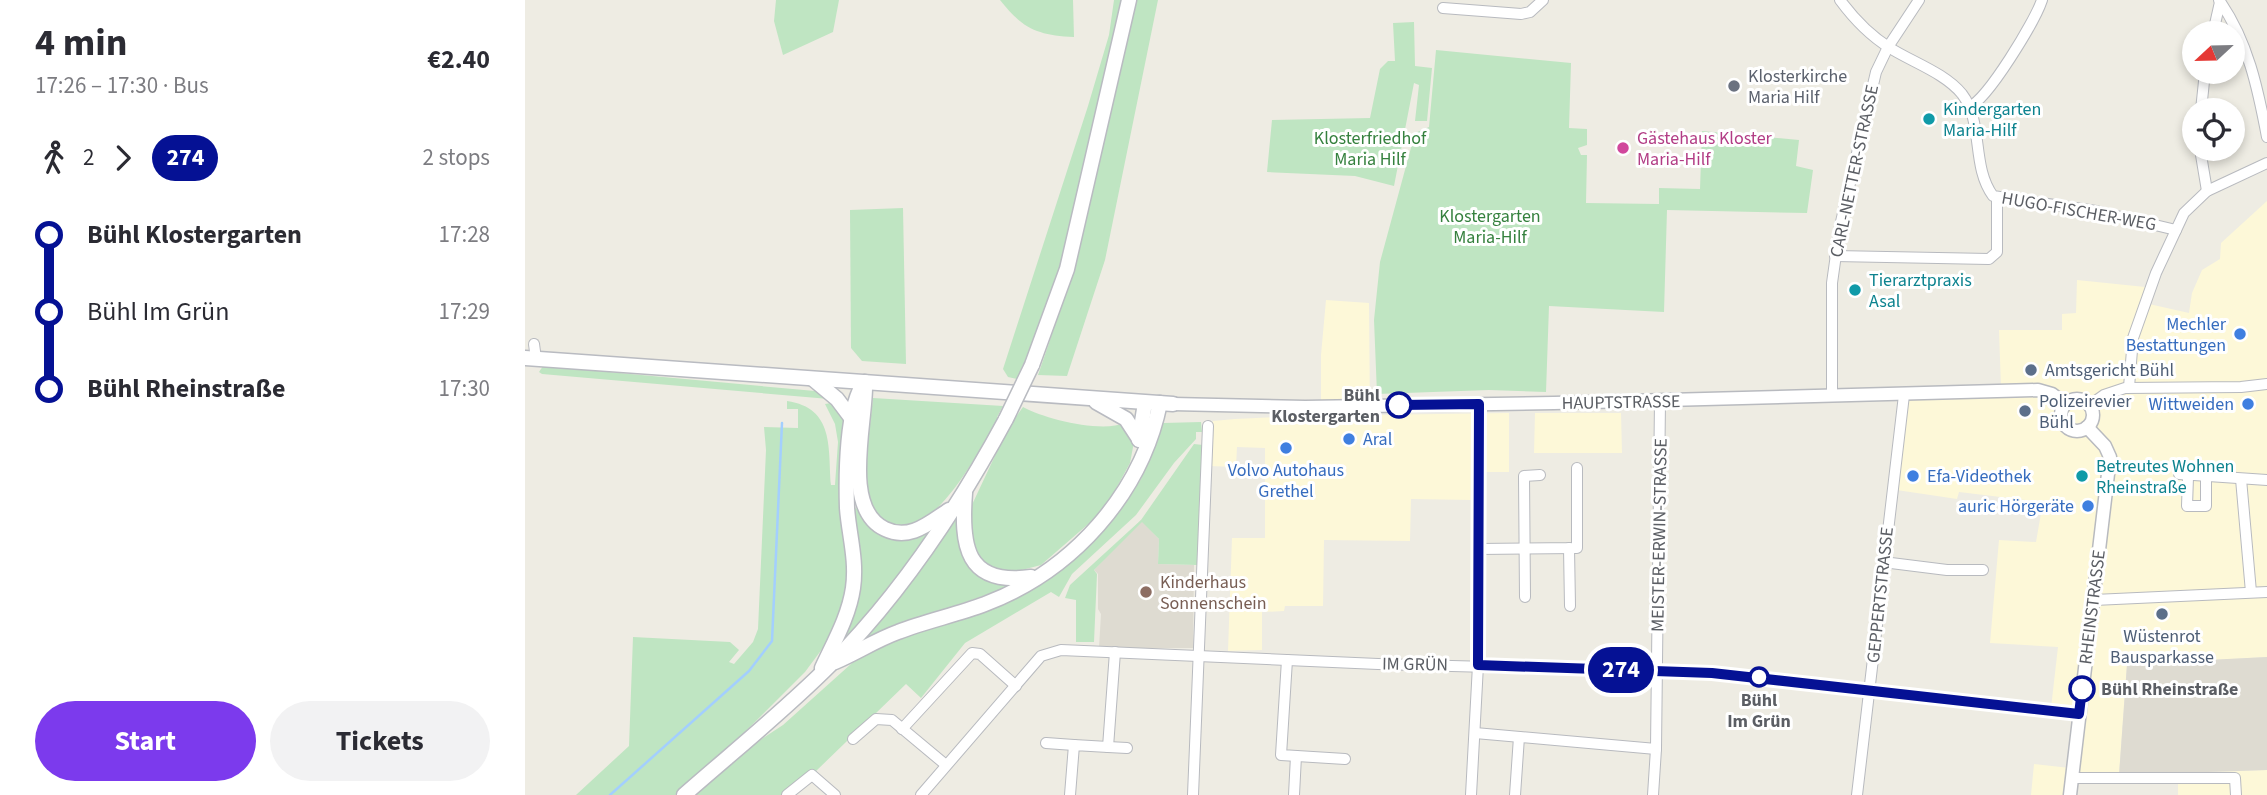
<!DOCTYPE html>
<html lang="en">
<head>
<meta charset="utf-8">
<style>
  :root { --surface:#fff; --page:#f2f2f3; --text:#2b2b33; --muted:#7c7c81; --accent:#7c3aed }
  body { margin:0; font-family:"Source Sans 3",sans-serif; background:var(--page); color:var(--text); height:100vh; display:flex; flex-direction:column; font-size:26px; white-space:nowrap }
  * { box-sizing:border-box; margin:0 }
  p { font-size:23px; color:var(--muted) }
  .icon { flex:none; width:38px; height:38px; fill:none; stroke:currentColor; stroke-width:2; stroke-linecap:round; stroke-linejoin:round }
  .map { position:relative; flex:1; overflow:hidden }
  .side { display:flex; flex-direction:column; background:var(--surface); width:525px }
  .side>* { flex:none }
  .badge { padding:0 14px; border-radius:23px; font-size:24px; line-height:46px }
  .needle { width:46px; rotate:248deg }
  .tools { position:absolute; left:1657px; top:21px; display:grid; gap:14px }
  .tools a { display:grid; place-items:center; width:63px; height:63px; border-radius:50%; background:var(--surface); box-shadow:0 4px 10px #0003; font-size:35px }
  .map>.badge { position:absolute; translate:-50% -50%; box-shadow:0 0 0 4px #fff }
  .legs { display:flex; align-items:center; gap:10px; height:77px; padding:0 35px; font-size:23px }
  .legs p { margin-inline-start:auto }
  .overview { display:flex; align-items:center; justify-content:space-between; height:119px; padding:0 35px }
  h1 { font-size:38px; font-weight:700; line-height:52px }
  .button { display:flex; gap:14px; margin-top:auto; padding:14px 35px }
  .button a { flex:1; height:80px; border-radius:42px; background:var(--accent); color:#fff; font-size:28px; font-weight:700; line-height:80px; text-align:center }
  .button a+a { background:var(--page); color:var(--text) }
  ul { padding:0 35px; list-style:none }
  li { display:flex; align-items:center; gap:24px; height:77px; font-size:26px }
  li i { display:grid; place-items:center; width:10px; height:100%; margin:0 9px; background:currentColor }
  li i::after { content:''; width:18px; height:18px; margin:-9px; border:5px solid; border-radius:50%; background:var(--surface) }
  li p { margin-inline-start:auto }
  li:first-child i { background:linear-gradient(#0000 50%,currentColor 0) }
  li:last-child i { background:linear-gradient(currentColor 50%,#0000 0) }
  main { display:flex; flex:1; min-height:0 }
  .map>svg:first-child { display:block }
</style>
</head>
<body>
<main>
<section class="side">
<div class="overview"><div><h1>4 min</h1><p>17:26 – 17:30 · Bus</p></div><b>€2.40</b></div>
<div class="legs"><svg class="icon" aria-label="walk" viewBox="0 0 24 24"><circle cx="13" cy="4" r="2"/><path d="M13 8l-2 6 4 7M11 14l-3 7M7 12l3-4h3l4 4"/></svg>2<svg class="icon" aria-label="forward" viewBox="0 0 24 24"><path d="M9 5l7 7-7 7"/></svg><b class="badge" style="background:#051194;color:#fff">274</b><p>2 stops</p></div>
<ul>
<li><i style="color:#051194"></i><b>Bühl Klostergarten</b><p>17:28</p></li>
<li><i style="color:#051194"></i><span>Bühl Im Grün</span><p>17:29</p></li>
<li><i style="color:#051194"></i><b>Bühl Rheinstraße</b><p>17:30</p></li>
</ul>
<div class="button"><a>Start</a><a>Tickets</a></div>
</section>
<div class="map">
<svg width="1742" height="795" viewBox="0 0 1742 795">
  <rect width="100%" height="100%" fill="#eeece3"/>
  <g fill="#fdf8d8">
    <polygon points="1742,201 1742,657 1602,665 1594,775 1553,775 1550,795 1506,795 1509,764 1545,768 1552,709 1526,708 1533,647 1465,643 1474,540 1511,542 1518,502 1434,492 1432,499 1365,489 1377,389 1476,388 1474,330 1537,330 1537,314 1551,313 1552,280 1630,288 1624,304 1664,313 1667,293 1677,270 1695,259 1696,243"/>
    <polygon points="801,300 844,303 845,415 984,413 984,472 947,472 947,500 886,499 885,541 799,540 798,606 760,606 759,611 737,612 737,650 703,651 707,538 740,538 740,448 712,447 711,467 684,466 686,425 688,421 710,419 796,415 796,355"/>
    <polygon points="1010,413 1096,413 1097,453 1009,453"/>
    <polygon points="1742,770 1742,795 1653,795 1653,773"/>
  </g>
  <g fill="#dedbd1">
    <polygon points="616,520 634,539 633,564 669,565 668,648 574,648 576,614 573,609 573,574 569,570"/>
    <polygon points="1742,657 1742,770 1594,775 1602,664"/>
  </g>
  <g fill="#bfe5c2">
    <polygon points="251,0 314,0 308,32 258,55 249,21"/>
    <path d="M475,0h73l1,37c-37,-2 -51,-8 -74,-37z"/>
    <path d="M589,0h8c-22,99 -39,200 -70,296 -9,29 -24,56 -35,83l-9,-2 -5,-8 85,-263 21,-71z"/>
    <path d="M610,0h23l-53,260 -38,116 -29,-1c43,-119 70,-249 97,-375z"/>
    <polygon points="889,22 890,66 907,68 902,121 890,121 894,85 889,83 869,186 830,176 742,172 747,120 845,118 855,69 863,61 870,61 868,23"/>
    <polygon points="911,50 1046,63 1044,128 1062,129 1062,145 1053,148 1056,155 1062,155 1061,203 1134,204 1134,188 1175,189 1177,131 1274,140 1271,166 1288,170 1282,213 1142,210 1139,312 1024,306 1021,392 964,390 852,394 849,320 855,262 890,133 904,127"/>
    <polygon points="378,208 381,364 337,361 326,348 325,210"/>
    <polygon points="18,366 290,391 300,394 304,399 17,374 14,372"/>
    <path d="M348,398l130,8 -6,11 2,2c-19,29 -64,119 -106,108 -6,-2 -13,-7 -19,-10l-11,-31z"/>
    <path d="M262,401c48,7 41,48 44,84h4l3,-43 -3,-18 -10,-20 12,-2 7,12 6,175 -19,48 -26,35 -73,73 -57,50h-99l53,-49 4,-109 97,5 9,8 -10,12 5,2 19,-22 5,-13 8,-179 -2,-23 34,1v-19h-11z"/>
    <path d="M498,407c22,12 78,26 102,16l9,19 -4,21 -18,33 -18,23 -53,46 -35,9 -19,-8 -15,-19 -2,-38 38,-81z"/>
    <polygon points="676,422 677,432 671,432 671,439 649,463 611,515 547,574 534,597 526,592 440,643 396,698 381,684 290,772 287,770 256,795 169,795 223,748 258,725 336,655 361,641 445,613 564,543 603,500 616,479 638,423"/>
    <polygon points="669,444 678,445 672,565 633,564 634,539 617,522 569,570 572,574 569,642 551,642 551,600 540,598 545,585 616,520"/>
    <polygon points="329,508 334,509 346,526 410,526 370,581 314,647"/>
    <polygon points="435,512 433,534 437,548 489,585 367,628 327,650"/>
  </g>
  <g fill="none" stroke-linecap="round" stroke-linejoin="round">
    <polyline stroke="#a3cffe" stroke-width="2.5" points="85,795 224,671 247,641 257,423"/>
    <defs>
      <g id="minor">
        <path d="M1315,0c14,19 29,35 50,48 22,14 55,25 72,46 22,29 9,72 31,102l103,15 80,19"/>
        <path d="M1694,0c29,41 39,89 48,137"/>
        <polyline points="918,8 996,14 1005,12 1018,0"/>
        <polyline points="1688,33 1695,2"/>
        <path d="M1444,107c19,-8 66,-86 73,-107"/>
        <polyline points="1676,110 1680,72"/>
        <polyline points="1675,149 1682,191"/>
        <polyline points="1310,256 1464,259 1472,252 1472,198"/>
        <polyline points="9,344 11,359"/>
        <polyline points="1604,387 1608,338 1631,273 1659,213 1682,191 1742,163"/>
        <polyline points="1307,396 1307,283 1315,226 1351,72 1363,47 1394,0"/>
        <polyline points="1565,405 1579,395 1600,388 1716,387 1742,384"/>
        <polyline points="1654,474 1742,480"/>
        <polyline points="1663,477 1662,506 1681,506 1681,478"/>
        <polyline points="1716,479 1726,592"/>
        <polyline points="1044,548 1045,606"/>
        <polyline points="953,549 1052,548 1052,468"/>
        <polyline points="1358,562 1422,570 1458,570"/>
        <polyline points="1000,597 999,476 1015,475"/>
        <polyline points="1569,600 1742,592"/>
        <polyline points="762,660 756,755 820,759"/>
        <polyline points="377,729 447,653 455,654 491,686"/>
        <polyline points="950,733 1131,749"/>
        <polyline points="328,739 351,719 367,720 421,765"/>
        <polyline points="521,743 549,745"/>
        <polyline points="583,747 602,748"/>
        <polyline points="1547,778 1710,778 1711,795"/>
        <polyline points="262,795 287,775 310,795"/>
        <polyline points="396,795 516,656 536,650 853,664 1187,673 1554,714"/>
        <polyline points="545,795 549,745 583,747 590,652"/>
        <polyline points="668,795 683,426"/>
        <polyline points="769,795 771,756"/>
        <polyline points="946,795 953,665 954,404"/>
        <polyline points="990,795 994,737"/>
        <polyline points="1128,795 1131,749 1135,401"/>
        <polyline points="1332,795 1379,395"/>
      </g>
      <g id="tertiary">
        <circle cx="1552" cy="415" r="16"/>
        <polyline points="648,404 780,407 1029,403 1513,390 1527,394 1540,404"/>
        <polyline points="1545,795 1585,457 1580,446 1562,427"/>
      </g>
      <g id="secondary">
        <polyline points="0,358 648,404"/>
        <polyline points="507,365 542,269 604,0"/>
        <polyline points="288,379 312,399 327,419"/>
        <path d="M340,387c0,39 -23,122 20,142 25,12 44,-6 64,-19"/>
        <polyline points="571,402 601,419 614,439"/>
        <polyline points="614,440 620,403"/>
        <path d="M440,493c-4,52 0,93 66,84"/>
        <path d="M310,662c21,-9 41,-22 63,-30 28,-11 58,-17 87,-28 87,-33 156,-109 175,-201"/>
        <path d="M297,668c12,-26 27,-52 31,-80 4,-28 -4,-53 -6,-80 -1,-31 -1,-103 18,-126"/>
        <path d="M159,795c49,-43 100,-84 146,-130 72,-72 128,-157 176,-246"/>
      </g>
    </defs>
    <use href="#minor" stroke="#b8babf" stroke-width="12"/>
    <use href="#tertiary" stroke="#b8babf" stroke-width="15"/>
    <use href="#secondary" stroke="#b9bbc1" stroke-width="17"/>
    <use href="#minor" stroke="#fff" stroke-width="10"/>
    <use href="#tertiary" stroke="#fff" stroke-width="12"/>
    <use href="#secondary" stroke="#fff" stroke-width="14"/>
    <defs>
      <polyline id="secondary-bridge" points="481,419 507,365"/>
    </defs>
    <use href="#secondary-bridge" stroke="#b9bbc1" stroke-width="17" stroke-linecap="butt"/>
    <use href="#secondary-bridge" stroke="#fff" stroke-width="14"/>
  </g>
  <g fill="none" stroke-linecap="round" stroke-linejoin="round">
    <defs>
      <polyline id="line-1" points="874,405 954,404 953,665 1187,673 1554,714 1557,689"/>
    </defs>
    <use href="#line-1" stroke="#fff" stroke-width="16"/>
    <use href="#line-1" stroke="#051194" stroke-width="10"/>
  </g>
  <circle fill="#6b7280" stroke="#fff" stroke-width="2.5" cx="1209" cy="86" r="7"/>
  <g fill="#0f9aa8" stroke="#fff" stroke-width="2.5">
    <circle cx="1404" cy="119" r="7"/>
    <circle cx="1330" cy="290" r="7"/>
    <circle cx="1557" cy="476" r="7"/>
  </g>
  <circle fill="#d1479c" stroke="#fff" stroke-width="2.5" cx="1098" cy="148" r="7"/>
  <g fill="#3f7fe0" stroke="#fff" stroke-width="2.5">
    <circle cx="1715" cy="334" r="7"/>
    <circle cx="1723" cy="404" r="7"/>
    <circle cx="824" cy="439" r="7"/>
    <circle cx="761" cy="448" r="7"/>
    <circle cx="1388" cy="476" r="7"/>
    <circle cx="1563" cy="506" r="7"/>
  </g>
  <g fill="#5c6f8a" stroke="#fff" stroke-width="2.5">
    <circle cx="1506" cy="370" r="7"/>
    <circle cx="1500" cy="411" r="7"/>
    <circle cx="1637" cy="614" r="7"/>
  </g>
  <g fill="#fff" stroke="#051194" stroke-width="3.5">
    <circle cx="874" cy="405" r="12"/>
    <circle cx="1234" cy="677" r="9"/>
    <circle cx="1557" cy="689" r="12"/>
  </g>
  <circle fill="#8d6e63" stroke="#fff" stroke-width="2.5" cx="621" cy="592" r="7"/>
  <g text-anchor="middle" stroke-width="6" stroke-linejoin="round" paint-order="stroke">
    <g font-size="18" fill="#5b616d" stroke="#fff" text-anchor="start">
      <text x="1223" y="82">Klosterkirche<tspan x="1223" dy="21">Maria Hilf</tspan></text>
    </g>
    <g font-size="18" fill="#0d838f" stroke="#fff" text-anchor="start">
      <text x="1418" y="115">Kindergarten<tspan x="1418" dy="21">Maria-Hilf</tspan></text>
      <text x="1344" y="286">Tierarztpraxis<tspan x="1344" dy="21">Asal</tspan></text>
      <text x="1571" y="472">Betreutes Wohnen<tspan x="1571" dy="21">Rheinstraße</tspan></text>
    </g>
    <g font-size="18" fill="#35813e" stroke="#fff">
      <text x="845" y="144">Klosterfriedhof<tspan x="845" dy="21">Maria Hilf</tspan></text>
      <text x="965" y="222">Klostergarten<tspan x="965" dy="21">Maria-Hilf</tspan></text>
    </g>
    <g font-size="18" fill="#b23c85" stroke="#fff" text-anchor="start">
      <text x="1112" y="144">Gästehaus Kloster<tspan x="1112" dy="21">Maria-Hilf</tspan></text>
    </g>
    <g font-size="18" fill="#5b5e64" stroke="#fff">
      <text transform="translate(1329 171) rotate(-78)" y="6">CARL-NETTER-STRASSE</text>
      <text transform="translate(1554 211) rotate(10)" y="6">HUGO-FISCHER-WEG</text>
      <text transform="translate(1096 402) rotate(-1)" y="6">HAUPTSTRASSE</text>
      <text transform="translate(1134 535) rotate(-89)" y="6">MEISTER-ERWIN-STRASSE</text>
      <text transform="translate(1355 595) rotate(-84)" y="6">GEPPERTSTRASSE</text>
      <text transform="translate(1567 607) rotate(-83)" y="6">RHEINSTRASSE</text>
      <text transform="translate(890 664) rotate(1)" y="6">IM GRÜN</text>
    </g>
    <g font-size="18" fill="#366cbe" stroke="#fff" text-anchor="end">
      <text x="1701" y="330">Mechler<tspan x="1701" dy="21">Bestattungen</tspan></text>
      <text x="1709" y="410">Wittweiden</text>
      <text x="838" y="445" text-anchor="start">Aral</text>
      <text x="761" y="476" text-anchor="middle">Volvo Autohaus<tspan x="761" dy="21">Grethel</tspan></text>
      <text x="1402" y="482" text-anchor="start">Efa-Videothek</text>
      <text x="1549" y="512">auric Hörgeräte</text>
    </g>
    <g font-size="18" fill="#4e5e75" stroke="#fff" text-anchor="start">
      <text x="1520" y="376">Amtsgericht Bühl</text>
      <text x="1514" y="407">Polizeirevier<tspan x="1514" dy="21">Bühl</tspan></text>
      <text x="1637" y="642" text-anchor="middle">Wüstenrot<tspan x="1637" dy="21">Bausparkasse</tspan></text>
    </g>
    <g font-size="18" font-weight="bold" fill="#5b5e64" stroke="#fff" text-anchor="end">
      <text x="855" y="401">Bühl<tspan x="855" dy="21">Klostergarten</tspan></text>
      <text x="1576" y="695" text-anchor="start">Bühl Rheinstraße</text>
      <text x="1234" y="706" text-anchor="middle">Bühl<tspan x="1234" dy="21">Im Grün</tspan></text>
    </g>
    <g font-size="18" fill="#785e54" stroke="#fff" text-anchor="start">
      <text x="635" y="588">Kinderhaus<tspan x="635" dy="21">Sonnenschein</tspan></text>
    </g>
  </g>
</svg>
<div class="tools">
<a><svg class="needle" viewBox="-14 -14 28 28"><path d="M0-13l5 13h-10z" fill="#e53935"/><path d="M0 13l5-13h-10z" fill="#7c7c81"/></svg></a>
<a><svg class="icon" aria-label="locate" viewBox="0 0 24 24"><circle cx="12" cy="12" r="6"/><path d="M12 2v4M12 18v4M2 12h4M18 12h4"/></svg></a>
</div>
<b class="badge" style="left:1096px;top:670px;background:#051194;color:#fff">274</b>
</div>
</main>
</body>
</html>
